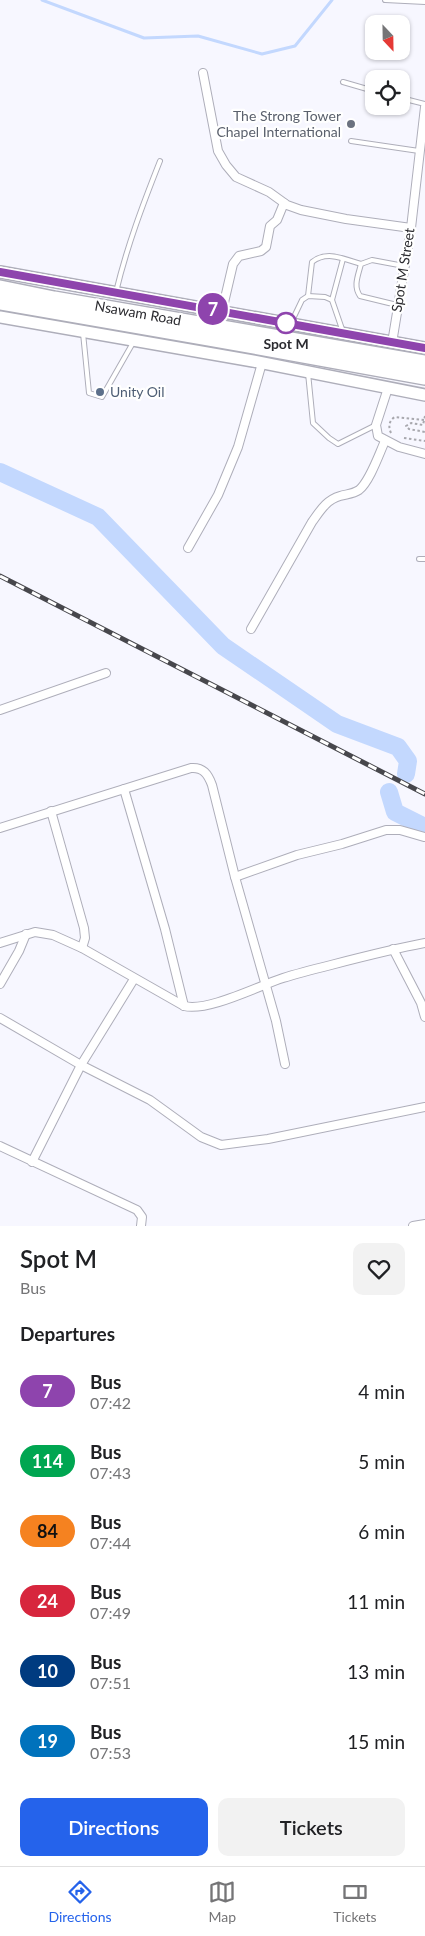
<!DOCTYPE html>
<html lang="en">
<head>
<meta charset="utf-8">
<style>
  :root { --surface:#fff; --page:#f2f2f2; --text:#202124; --muted:#757577; --line:#e0e0e0; --accent:#2563eb }
  body { margin:0; font-family:Lato,sans-serif; background:var(--page); color:var(--text); height:100vh; display:flex; flex-direction:column; font-size:19px; white-space:nowrap }
  * { box-sizing:border-box; margin:0 }
  p { font-size:16px; color:var(--muted) }
  .icon { flex:none; width:28px; height:28px; fill:none; stroke:currentColor; stroke-width:2; stroke-linecap:round; stroke-linejoin:round }
  .map { position:relative; height:1226px; overflow:hidden }
  .panel { display:flex; flex-direction:column; background:var(--surface); flex:1 }
  .panel>* { flex:none }
  .badge { padding:0 10px; border-radius:16px; font-size:18px; line-height:32px }
  .needle { width:32px; rotate:158deg }
  .buttons { position:absolute; left:365px; top:15px; display:grid; gap:10px }
  .buttons a { display:grid; place-items:center; width:45px; height:45px; border-radius:10px; background:var(--surface); box-shadow:0 1px 4px #0004; font-size:25px }
  .map>.badge { position:absolute; translate:-50% -50%; box-shadow:0 0 0 2px #fff }
  h2 { padding:0 20px; font-size:19px; line-height:45px }
  .round { display:grid; place-items:center; flex:none; width:52px; height:52px; border-radius:10px; background:var(--page) }
  .summary { display:flex; align-items:center; justify-content:space-between; height:85px; padding:0 20px }
  h1 { font-size:24px; font-weight:600; line-height:38px }
  .primary-button { display:flex; gap:10px; margin-top:auto; padding:10px 20px }
  .primary-button a { flex:1; height:58px; border-radius:10px; background:var(--accent); color:#fff; font-size:20px; font-weight:600; line-height:58px; text-align:center }
  .primary-button a+a { background:var(--page); color:var(--text) }
  ul { padding:0; list-style:none }
  li { display:flex; align-items:center; gap:15px; height:70px; padding:0 20px }
  li div { flex:1 }
  li b { display:block; font-size:19px }
  li em { font-style:normal }
  li .badge { min-width:55px; font-weight:700; text-align:center }
  .tab-bar { display:flex; justify-content:space-around; align-items:center; height:70px; border-top:1px solid var(--line); background:var(--surface); font-size:14px; color:var(--muted) }
  .tab-bar a { display:grid; justify-items:center; gap:2px }
  .tab-bar .selected { color:var(--accent) }
  .map>svg:first-child { display:block }
</style>
</head>
<body>
<div class="map">
<svg width="425" height="1226" viewBox="0 0 425 1226">
  <rect width="100%" height="100%" fill="#f7f7ff"/>
  <g fill="none" stroke-linecap="round" stroke-linejoin="round">
    <polyline stroke="#c3d8fe" stroke-width="3" points="42,0 144,38 198,36 262,54 295,46 332,0"/>
    <g stroke="#c3d8fe" stroke-width="18">
      <polyline points="0,472 98,517 223,646 337,724 398,747 408,761 406,774"/>
      <polyline points="389,792 395,812 425,827"/>
    </g>
    <defs>
      <g id="lane">
        <polyline points="385,0 425,2"/>
        <polyline points="343,82 374,91"/>
        <polyline points="401,98 425,104"/>
        <polyline points="351,141 419,151"/>
        <path d="M116,292c11,-46 27,-88 44,-131"/>
        <path d="M308,296l4,-34c15,-12 32,-3 49,2"/>
        <polyline points="332,300 343,259"/>
        <path d="M397,305l-37,-9c-7,-10 -2,-20 1,-32l11,-4 32,6"/>
        <polyline points="291,323 302,300 308,296 325,297 332,300 343,332"/>
        <polyline points="83,333 89,393 102,397 134,341"/>
        <polyline points="308,373 313,423 329,438 338,444 376,425"/>
        <polyline points="419,559 425,559"/>
      </g>
      <g id="street">
        <polyline points="203,73 218,151 226,165 236,177 269,192 287,205 301,210 346,219 411,228"/>
        <polyline points="222,311 233,264 239,256 261,251 266,247 270,226 277,220 284,203"/>
        <polyline points="392,343 411,228 425,107"/>
        <polyline points="388,388 376,425 378,436 399,447 425,454"/>
        <polyline points="188,548 218,495 238,447 262,363"/>
        <path d="M251,629l61,-107c8,-11 14,-22 28,-26 7,-2 13,-2 19,-6 11,-9 20,-36 26,-49"/>
        <polyline points="0,710 106,673"/>
        <polyline points="124,789 165,929 184,1006"/>
        <polyline points="51,811 84,928 85,938 82,948"/>
        <path d="M0,828l191,-60c12,-1 17,6 21,17l23,92 41,144 9,43"/>
        <polyline points="235,877 297,855 342,844 386,830 400,830 424,837"/>
        <path d="M0,943l35,-11 18,3 29,13 102,58c24,6 74,-20 99,-28 16,-5 32,-9 48,-13 31,-8 62,-16 94,-22"/>
        <polyline points="393,949 421,1003 425,1017"/>
        <polyline points="0,984 19,951 26,934"/>
        <polyline points="0,1018 81,1065 150,1100 201,1137 221,1145 268,1139 425,1107"/>
        <polyline points="0,1146 137,1210 142,1217 141,1226"/>
        <polyline points="32,1162 81,1065 134,979"/>
        <polyline points="413,1226 425,1224"/>
      </g>
      <g id="secondary">
        <polyline points="0,272 425,348"/>
        <polyline points="0,317 253,361 425,395"/>
      </g>
      <g id="highway">
        <polyline points="0,288 54,299 425,363"/>
        <polyline points="0,302 209,338 425,377"/>
      </g>
    </defs>
    <use href="#lane" stroke="#aeaeba" stroke-width="6"/>
    <use href="#street" stroke="#aeaeba" stroke-width="10"/>
    <use href="#secondary" stroke="#aeaeba" stroke-width="14"/>
    <use href="#highway" stroke="#aeaeba" stroke-width="18"/>
    <g stroke="#a8a8ae" stroke-width="2" stroke-dasharray="2.5 2.5" stroke-linecap="butt">
      <polyline points="425,416 423,425 411,423 406,426 409,429 425,432"/>
      <path d="M391,433c-3,-6 -2,-13 4,-16l29,3"/>
      <polyline points="404,438 425,441"/>
    </g>
    <use href="#lane" stroke="#fff" stroke-width="4"/>
    <use href="#street" stroke="#fff" stroke-width="8"/>
    <use href="#secondary" stroke="#fff" stroke-width="11"/>
    <use href="#highway" stroke="#fff" stroke-width="15"/>
    <defs>
      <polyline id="rail" points="0,576 425,794"/>
    </defs>
    <use href="#rail" stroke="#47474c" stroke-width="5"/>
    <use href="#rail" stroke="#fff" stroke-width="3" stroke-dasharray="9" stroke-linecap="butt"/>
  </g>
  <g fill="none" stroke-linecap="round" stroke-linejoin="round">
    <defs>
      <polyline id="line" points="0,272 425,348"/>
    </defs>
    <use href="#line" stroke="#fff" stroke-width="11"/>
    <use href="#line" stroke="#8e44ad" stroke-width="8"/>
  </g>
  <circle fill="#6b7280" stroke="#fff" stroke-width="2" cx="351" cy="124" r="5"/>
  <circle fill="#fff" stroke="#8e44ad" stroke-width="2.5" cx="286" cy="323" r="10"/>
  <circle fill="#5c6f8a" stroke="#fff" stroke-width="2" cx="100" cy="392" r="5"/>
  <g text-anchor="middle" stroke-width="4.5" stroke-linejoin="round" paint-order="stroke">
    <g font-size="14" fill="#5b616d" stroke="#fff" text-anchor="end">
      <text x="341" y="121">The Strong Tower<tspan x="341" dy="16">Chapel International</tspan></text>
    </g>
    <g font-size="14" fill="#2b2b30" stroke="#fff">
      <text transform="translate(403 270) rotate(-81)" y="5">Spot M Street</text>
      <text transform="translate(138 313) rotate(10)" y="5">Nsawam Road</text>
    </g>
    <g font-size="14" font-weight="bold" fill="#2b2b30" stroke="#fff">
      <text x="286" y="349">Spot M</text>
    </g>
    <g font-size="14" fill="#4e5e75" stroke="#fff" text-anchor="start">
      <text x="110" y="397">Unity Oil</text>
    </g>
  </g>
</svg>
<div class="buttons">
<a><svg class="needle" viewBox="-14 -14 28 28"><path d="M0-13l5 13h-10z" fill="#e53935"/><path d="M0 13l5-13h-10z" fill="#757577"/></svg></a>
<a><svg class="icon" aria-label="locate" viewBox="0 0 24 24"><circle cx="12" cy="12" r="6"/><path d="M12 2v4M12 18v4M2 12h4M18 12h4"/></svg></a>
</div>
<b class="badge" style="left:213px;top:309px;background:#8e44ad;color:#fff">7</b>
</div>
<section class="panel">
<div class="summary"><div><h1>Spot M</h1><p>Bus</p></div><a class="round"><svg class="icon" aria-label="heart" viewBox="0 0 24 24"><path d="M12 20l-8-8c-3-5 5-10 8-4 3-6 11-1 8 4z"/></svg></a></div>
<h2>Departures</h2>
<ul>
<li><span class="badge" style="background:#8e44ad;color:#fff">7</span><div><b>Bus</b><p>07:42</p></div><em>4 min</em></li>
<li><span class="badge" style="background:#00a651;color:#fff">114</span><div><b>Bus</b><p>07:43</p></div><em>5 min</em></li>
<li><span class="badge" style="background:#f58220;color:#111">84</span><div><b>Bus</b><p>07:44</p></div><em>6 min</em></li>
<li><span class="badge" style="background:#d7263d;color:#fff">24</span><div><b>Bus</b><p>07:49</p></div><em>11 min</em></li>
<li><span class="badge" style="background:#003b80;color:#fff">10</span><div><b>Bus</b><p>07:51</p></div><em>13 min</em></li>
<li><span class="badge" style="background:#0072bc;color:#fff">19</span><div><b>Bus</b><p>07:53</p></div><em>15 min</em></li>
</ul>
<div class="primary-button"><a>Directions</a><a>Tickets</a></div>
</section>
<nav class="tab-bar">
<a class="selected"><svg class="icon" aria-label="directions" viewBox="0 0 24 24"><path d="M12 3l9 9-9 9-9-9zM9 14v-3h6M13 9l2 2-2 2"/></svg>Directions</a>
<a><svg class="icon" aria-label="map" viewBox="0 0 24 24"><path d="M3 6l6-2 6 2 6-2v14l-6 2-6-2-6 2zM9 4v14M15 6v14"/></svg>Map</a>
<a><svg class="icon" aria-label="tickets" viewBox="0 0 24 24"><path d="M3 7h18v10H3zM15 7v10"/></svg>Tickets</a>
</nav>
</body>
</html>
